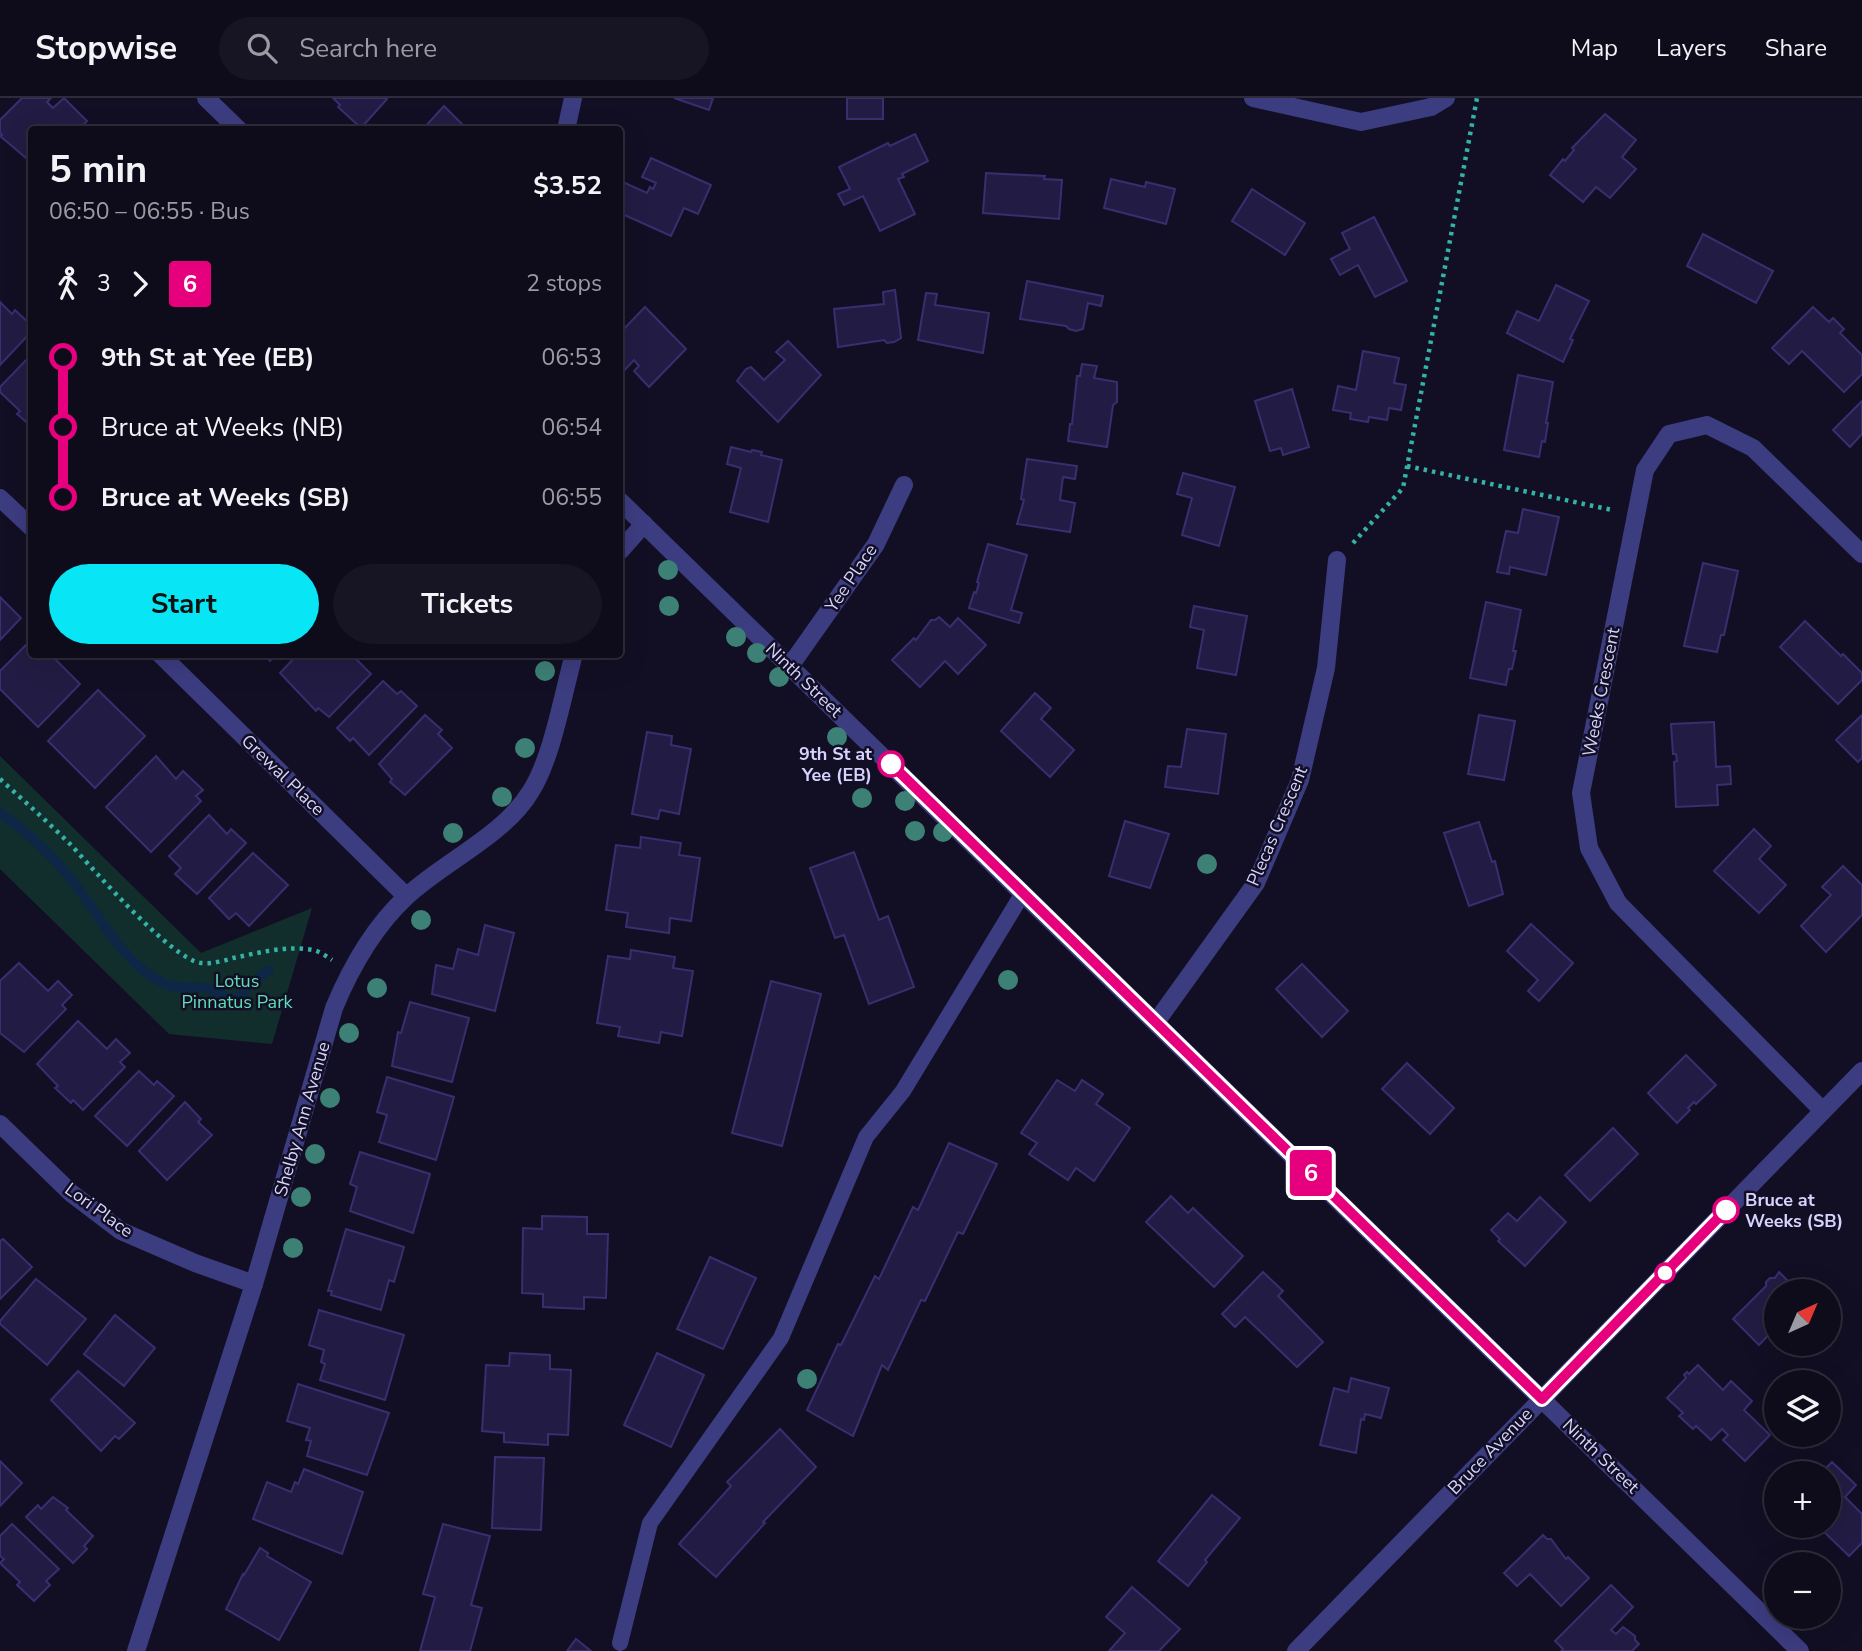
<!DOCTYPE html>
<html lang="en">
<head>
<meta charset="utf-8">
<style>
  :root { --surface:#0e0b1b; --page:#171424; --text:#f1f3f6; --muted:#9b9ba3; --line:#2e2b3a; --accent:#08e6f5 }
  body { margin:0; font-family:"Nunito Sans",sans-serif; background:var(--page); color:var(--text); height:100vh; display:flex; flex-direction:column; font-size:26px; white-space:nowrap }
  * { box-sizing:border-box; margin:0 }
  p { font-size:23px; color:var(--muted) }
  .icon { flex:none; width:38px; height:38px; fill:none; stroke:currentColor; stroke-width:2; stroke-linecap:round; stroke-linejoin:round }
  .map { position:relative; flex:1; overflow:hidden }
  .drawer { position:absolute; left:28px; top:28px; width:595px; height:532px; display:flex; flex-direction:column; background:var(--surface); border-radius:7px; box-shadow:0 7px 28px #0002,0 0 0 2px var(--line) }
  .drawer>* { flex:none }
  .badge { padding:0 14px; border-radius:5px; font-size:24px; line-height:46px }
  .needle { width:46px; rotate:44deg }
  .fabs { position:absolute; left:1764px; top:1181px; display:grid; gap:14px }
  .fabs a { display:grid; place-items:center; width:77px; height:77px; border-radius:50%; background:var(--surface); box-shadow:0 7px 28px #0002,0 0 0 2px var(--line); font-size:35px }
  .map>.badge { position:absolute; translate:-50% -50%; box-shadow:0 0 0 4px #fff }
  .legs { display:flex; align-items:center; gap:10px; height:77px; padding:0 21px; font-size:23px }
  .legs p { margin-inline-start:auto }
  .overview { display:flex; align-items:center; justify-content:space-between; height:119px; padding:0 21px }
  h1 { font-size:38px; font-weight:700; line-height:52px }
  .action { display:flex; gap:14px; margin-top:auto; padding:14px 21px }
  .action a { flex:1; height:80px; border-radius:42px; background:var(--accent); color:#111; font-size:28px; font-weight:700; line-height:80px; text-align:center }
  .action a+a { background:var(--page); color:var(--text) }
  ul { padding:0 21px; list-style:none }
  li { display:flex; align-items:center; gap:24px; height:70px; font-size:26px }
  li i { display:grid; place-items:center; width:10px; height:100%; margin:0 9px; background:currentColor }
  li i::after { content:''; width:18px; height:18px; margin:-9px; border:5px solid; border-radius:50%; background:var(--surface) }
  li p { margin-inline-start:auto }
  li:first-child i { background:linear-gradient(#0000 50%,currentColor 0) }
  li:last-child i { background:linear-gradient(currentColor 50%,#0000 0) }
  header { display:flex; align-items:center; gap:42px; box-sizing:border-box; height:98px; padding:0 35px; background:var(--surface); border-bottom:2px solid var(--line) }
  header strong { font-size:33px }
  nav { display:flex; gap:38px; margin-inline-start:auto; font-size:24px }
  .search { width:490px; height:63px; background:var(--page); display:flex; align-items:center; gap:18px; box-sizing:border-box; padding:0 24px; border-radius:38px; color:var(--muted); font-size:26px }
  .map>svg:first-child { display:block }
</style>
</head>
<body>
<header>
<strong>Stopwise</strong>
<div class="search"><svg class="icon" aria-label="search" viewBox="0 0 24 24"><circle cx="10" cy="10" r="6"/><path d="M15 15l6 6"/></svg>Search here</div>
<nav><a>Map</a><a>Layers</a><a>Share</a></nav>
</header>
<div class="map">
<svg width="1862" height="1553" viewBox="0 0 1862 1553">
  <rect width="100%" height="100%" fill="#120f24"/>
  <polygon fill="#122e2c" points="0,658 201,855 312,810 272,946 169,936 0,771"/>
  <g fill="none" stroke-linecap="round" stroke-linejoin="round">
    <path stroke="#0f2747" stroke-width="10" d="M0,715c27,19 51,40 71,66 29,36 49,82 92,104 13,7 29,3 43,5 12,2 18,11 30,12 12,-10 20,-22 33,-30"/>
  </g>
  <g fill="#221c44" stroke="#392e6f" stroke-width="2">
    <polygon points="22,0 51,0 47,4 53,10 64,0 87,23 79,32 32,32 32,65 0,38 2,37 0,34 0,22"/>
    <polygon points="333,0 386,0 387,1 361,30 338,9 340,7"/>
    <polygon points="674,0 713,0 709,12"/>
    <rect x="847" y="0" width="36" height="21"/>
    <polygon points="444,8 468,32 422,32"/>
    <polygon points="1605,16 1636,42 1622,59 1636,71 1610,100 1596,89 1583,104 1550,77 1563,61 1565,63 1574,52 1572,50"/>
    <polygon points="915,36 928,63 902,76 904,79 898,81 915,116 880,133 863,98 844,107 838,96 850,91 839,69 888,45 890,48"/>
    <polygon points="651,60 711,87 698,116 684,110 671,138 620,115 620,92 623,84 647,95 650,89 653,91 656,85 642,79"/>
    <polygon points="986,75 1045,78 1044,81 1062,82 1059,121 983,115"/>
    <polygon points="1111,81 1145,89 1146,84 1175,91 1166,126 1104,110"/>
    <polygon points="1252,91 1305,125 1285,157 1232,123"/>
    <polygon points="1374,119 1407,183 1375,199 1358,167 1340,177 1331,161 1350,151 1342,135"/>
    <polygon points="1703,136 1773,173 1756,205 1687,168"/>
    <polygon points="1027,183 1103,198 1101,208 1088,205 1083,231 1076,233 1069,231 1066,228 1020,221"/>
    <polygon points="1556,187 1589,203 1570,241 1573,242 1563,264 1507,235 1517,213 1539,223"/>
    <polygon points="895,192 901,240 894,244 887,245 884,242 838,249 834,211 884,206 883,194"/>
    <polygon points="926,195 937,196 935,207 989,215 983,255 918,242"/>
    <polygon points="0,204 12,216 15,212 32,228 32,233 0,267"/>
    <polygon points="645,209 686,251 649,289 634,273 639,268 634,262 620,277 620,235"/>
    <polygon points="1813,209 1829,224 1833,220 1844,231 1840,235 1862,257 1862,276 1844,294 1802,253 1789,266 1772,250"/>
    <polygon points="788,243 821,277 778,324 737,283 746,271 751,269 764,282 785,262 776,254"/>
    <polygon points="1363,253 1399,260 1394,285 1406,287 1401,312 1389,310 1387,322 1369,319 1368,324 1350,321 1351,315 1333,312 1338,288 1356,292"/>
    <polygon points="32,256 32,329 17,316 20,313 0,294 0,289"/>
    <polygon points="1082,266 1097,268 1094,280 1117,284 1117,304 1113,307 1107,349 1068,343 1070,326 1072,326 1077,278 1080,278"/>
    <polygon points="1518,277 1553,284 1546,325 1548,325 1545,344 1542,343 1539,359 1504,352"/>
    <polygon points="1292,291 1309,349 1283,357 1281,350 1270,353 1255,303"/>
    <polygon points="1862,303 1862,336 1850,349 1833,332"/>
    <polygon points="731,349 751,354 752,352 762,354 761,357 782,362 768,424 730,414 741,370 727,366"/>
    <polygon points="1027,361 1077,368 1075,381 1063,379 1060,402 1075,405 1070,434 1017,426 1024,402 1021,401"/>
    <polygon points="1183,375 1235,389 1219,448 1182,437 1192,400 1177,396"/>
    <polygon points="1523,411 1559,419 1546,477 1510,469 1509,476 1497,474 1506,433 1518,435"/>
    <polygon points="988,446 1027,457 1011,512 1022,515 1019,525 969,510 974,494 976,495 979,485 977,484"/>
    <polygon points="1703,465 1738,473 1724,537 1721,537 1717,554 1684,548"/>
    <polygon points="0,499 21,520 0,542"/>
    <polygon points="1486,504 1521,512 1513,553 1516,553 1512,571 1509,571 1506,587 1470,580"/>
    <polygon points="1194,508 1247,518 1236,577 1197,570 1204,532 1190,529"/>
    <polygon points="939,519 950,529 958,520 986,547 958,576 945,563 920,589 892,562 914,540 916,542 931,522 935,522"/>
    <polygon points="1805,523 1841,558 1843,556 1862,575 1862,582 1838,606 1780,549"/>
    <polygon points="32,541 32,556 50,556 80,586 38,629 0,591 0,573"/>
    <polygon points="263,556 278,556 270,563"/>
    <polygon points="298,556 351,556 371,576 329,619 318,610 316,613 280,575"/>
    <polygon points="383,583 397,596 401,593 417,608 369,657 353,640 350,643 337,630"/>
    <polygon points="98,592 145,638 95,690 48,643"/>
    <polygon points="1035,595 1051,610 1041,621 1074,652 1050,679 1001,633"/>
    <polygon points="425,617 442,632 438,636 452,650 405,697 390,684 392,681 379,666"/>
    <polygon points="1479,617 1515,623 1504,682 1468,676"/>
    <polygon points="1862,617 1862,660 1858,664 1836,642"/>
    <polygon points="1714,624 1716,669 1730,668 1731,686 1717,687 1718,707 1676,709 1674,664 1677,663 1676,656 1673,656 1671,626"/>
    <polygon points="1187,631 1226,636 1218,696 1165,689 1168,668 1181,669"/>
    <polygon points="647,634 672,638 671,647 691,651 679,716 660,712 658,721 632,716"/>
    <polygon points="156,658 176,681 183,673 203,692 196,698 201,703 151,754 106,709"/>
    <polygon points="209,717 227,736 231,731 246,745 197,796 175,776 181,770 169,758"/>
    <polygon points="1125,723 1169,736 1150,790 1109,778"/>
    <polygon points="1479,724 1492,764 1495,763 1503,796 1469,808 1444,735"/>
    <polygon points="1754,731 1771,748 1759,761 1786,787 1759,815 1714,773"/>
    <polygon points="641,739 681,745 679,757 700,760 691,823 670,820 669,835 626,829 628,815 606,812 616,747 640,750"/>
    <polygon points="854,754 879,822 888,818 914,889 869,906 844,837 835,840 810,770"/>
    <polygon points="253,755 288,787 249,828 236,815 229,821 209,800"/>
    <polygon points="1843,768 1862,787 1862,817 1826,854 1801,828 1831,797 1822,789"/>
    <polygon points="1531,826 1573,865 1539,903 1528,893 1538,882 1507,853"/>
    <polygon points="485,827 514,835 495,913 432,896 436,867 453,871 458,851 478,857"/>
    <polygon points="631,852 675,859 673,870 693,873 682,938 661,934 659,945 618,938 620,929 597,925 608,858 630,861"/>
    <polygon points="19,865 48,893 58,883 72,897 62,907 66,911 24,954 0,935 0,883"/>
    <polygon points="1302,866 1348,913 1322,939 1276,891"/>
    <polygon points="771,883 821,896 782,1048 732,1035"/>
    <polygon points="410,904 469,920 452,984 392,968 398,934 401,935"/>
    <polygon points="78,923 107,951 116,941 130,955 120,964 125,969 83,1012 73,1002 71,1005 55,990 58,988 37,966"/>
    <polygon points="1686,957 1716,987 1696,1006 1694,1004 1688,1010 1690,1012 1677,1025 1648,995"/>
    <polygon points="1407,965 1454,1010 1430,1036 1382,991"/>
    <polygon points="139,973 154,987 157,983 174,998 127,1048 95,1018"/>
    <polygon points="387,979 454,999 436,1062 379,1044 387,1017 377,1014"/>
    <polygon points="1057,982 1075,993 1082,982 1103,996 1096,1006 1130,1030 1094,1083 1076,1070 1068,1082 1029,1056 1037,1045 1021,1035"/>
    <polygon points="185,1004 201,1021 198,1024 212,1037 167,1082 139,1053"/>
    <polygon points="1613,1030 1638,1056 1590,1103 1565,1077"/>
    <polygon points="949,1045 997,1066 963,1136 958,1134 925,1203 921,1202 888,1272 882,1267 853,1338 807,1312 838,1246 841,1247 875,1178 879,1181 913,1109 918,1112"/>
    <polygon points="360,1054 430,1076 413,1135 350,1113 357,1089 350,1086"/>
    <polygon points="1171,1098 1188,1115 1193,1110 1243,1158 1214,1189 1146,1124"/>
    <polygon points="1540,1099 1566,1124 1525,1168 1498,1143 1500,1141 1491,1132 1508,1115 1517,1123"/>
    <polygon points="542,1118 587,1119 587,1136 608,1136 606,1200 584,1199 584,1211 543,1209 543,1196 522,1195 523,1130 542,1131"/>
    <polygon points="346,1131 404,1149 394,1184 389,1182 381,1212 331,1197 332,1193 328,1193"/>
    <polygon points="3,1141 32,1169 0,1201 0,1143"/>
    <polygon points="710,1159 756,1180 723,1251 677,1231"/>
    <polygon points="1263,1174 1283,1193 1278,1198 1323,1244 1297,1269 1245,1219 1235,1229 1222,1216"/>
    <polygon points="1779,1174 1799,1194 1776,1194 1776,1229 1759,1247 1733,1221 1766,1188 1766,1184 1770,1180 1775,1180"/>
    <polygon points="36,1181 86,1221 47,1267 0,1226 0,1223"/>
    <polygon points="319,1212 404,1237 385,1302 320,1282 325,1266 321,1264 324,1252 309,1247"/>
    <polygon points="115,1217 155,1250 124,1288 84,1256"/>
    <polygon points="510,1255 550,1257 550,1271 571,1272 568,1337 548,1336 548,1347 504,1344 504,1335 482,1333 486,1267 509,1268"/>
    <polygon points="657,1255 704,1277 671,1349 624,1327"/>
    <polygon points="1698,1267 1723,1292 1731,1283 1752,1303 1744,1312 1770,1337 1745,1363 1723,1342 1728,1337 1722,1331 1711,1342 1696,1328 1693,1331 1679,1318 1683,1315 1667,1300 1686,1280 1684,1277 1687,1274 1689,1276"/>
    <polygon points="78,1273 135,1325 119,1341 115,1338 101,1353 51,1302"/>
    <polygon points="1351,1280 1389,1290 1381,1320 1365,1316 1364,1322 1361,1321 1356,1355 1320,1347 1334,1290 1348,1294"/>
    <polygon points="298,1286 389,1315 367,1377 307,1358 311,1343 306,1342 310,1330 287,1323"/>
    <polygon points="780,1331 816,1369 763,1424 765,1425 716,1479 679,1446 731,1388 727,1384"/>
    <polygon points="495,1359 544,1360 541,1432 492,1430"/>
    <polygon points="0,1363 22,1385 0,1408"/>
    <polygon points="1832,1364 1856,1387 1845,1399 1862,1416 1862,1445 1849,1458 1818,1428 1829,1428 1829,1376 1820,1376"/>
    <polygon points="304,1371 363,1394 342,1456 253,1421 267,1384 291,1394 295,1384 298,1386"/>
    <polygon points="1212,1397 1240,1420 1205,1462 1207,1464 1188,1488 1158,1463"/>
    <polygon points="53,1399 68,1410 66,1412 93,1438 84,1448 87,1451 73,1465 26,1419 38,1407 41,1411"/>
    <polygon points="12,1426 59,1471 46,1483 50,1487 34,1503 17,1487 20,1484 0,1465 4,1461 0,1458 0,1438"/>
    <polygon points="443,1426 490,1438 471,1507 482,1510 470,1553 420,1553 435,1499 423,1496"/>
    <polygon points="1543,1437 1547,1441 1551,1441 1566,1461 1568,1459 1589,1480 1561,1508 1530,1476 1517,1488 1504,1475"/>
    <polygon points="260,1450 268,1455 267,1458 311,1484 279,1542 226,1511 243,1476 244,1477"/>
    <polygon points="1611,1487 1633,1509 1611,1532 1616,1536 1623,1529 1635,1538 1635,1542 1639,1546 1632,1553 1561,1553 1563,1551 1555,1543"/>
    <polygon points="1132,1489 1180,1531 1159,1553 1109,1553 1125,1535 1106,1519"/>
    <polygon points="576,1541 591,1553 567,1553"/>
  </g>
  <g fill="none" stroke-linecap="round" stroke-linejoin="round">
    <g stroke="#33b2a6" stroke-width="4.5" stroke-dasharray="3.5 5" stroke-linecap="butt">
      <polyline points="1407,368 1612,412"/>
      <polyline points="1353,445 1403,390 1477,0"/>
      <path d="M0,681c24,22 48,43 71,66 23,25 100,114 130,118 11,1 22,-2 32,-5 25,-5 54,-13 80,-8 6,1 13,6 19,10"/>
    </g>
    <polyline stroke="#3c3c81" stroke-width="16" points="620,1545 650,1425 781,1240 866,1039 903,993 1023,795"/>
    <g stroke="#3c3c81" stroke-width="18">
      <polyline points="206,0 239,32"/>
      <polyline points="1253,0 1361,24 1431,9 1446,0"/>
      <polyline points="566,32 573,0"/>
      <polyline points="0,400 32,430"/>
      <polyline points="620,403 1800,1553"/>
      <polyline points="620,453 644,426"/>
      <polyline points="160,556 406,798"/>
      <polyline points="790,568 876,446 904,387"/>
      <polyline points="1156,924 1256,785 1300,682 1326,570 1337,462"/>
      <polyline points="1823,1013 1618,805 1589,750 1581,695 1645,372 1669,336 1707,327 1753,350 1862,456"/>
      <polyline points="0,1026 71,1095 121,1133 195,1165 254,1186"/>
      <path d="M136,1553l118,-367 80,-276c17,-41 39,-80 72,-111 37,-35 98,-61 125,-106 21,-33 32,-97 43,-137"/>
    </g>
    <polyline stroke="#3c3c81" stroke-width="18" points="1296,1553 1862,973"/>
  </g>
  <g fill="#3d8076">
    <circle cx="668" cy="472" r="10"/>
    <circle cx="669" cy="508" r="10"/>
    <circle cx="736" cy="539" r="10"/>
    <circle cx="757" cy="555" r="10"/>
    <circle cx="545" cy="573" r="10"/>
    <circle cx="779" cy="579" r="10"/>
    <circle cx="837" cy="639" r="10"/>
    <circle cx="525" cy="650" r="10"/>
    <circle cx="502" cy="699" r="10"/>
    <circle cx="862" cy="700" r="10"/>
    <circle cx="905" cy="703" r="10"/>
    <circle cx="915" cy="733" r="10"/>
    <circle cx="943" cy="734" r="10"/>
    <circle cx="453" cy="735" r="10"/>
    <circle cx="1207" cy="766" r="10"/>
    <circle cx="421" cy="822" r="10"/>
    <circle cx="1008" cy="882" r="10"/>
    <circle cx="377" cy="890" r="10"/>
    <circle cx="349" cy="935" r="10"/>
    <circle cx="330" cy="1000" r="10"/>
    <circle cx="315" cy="1056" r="10"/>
    <circle cx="301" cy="1099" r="10"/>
    <circle cx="293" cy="1150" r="10"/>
    <circle cx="807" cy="1281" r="10"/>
  </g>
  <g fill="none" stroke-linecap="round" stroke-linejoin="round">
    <defs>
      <polyline id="line-1" points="891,666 1542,1301 1726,1112"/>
    </defs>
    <use href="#line-1" stroke="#fff" stroke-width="16"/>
    <use href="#line-1" stroke="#e6007e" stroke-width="10"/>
  </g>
  <g fill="#fff" stroke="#e6007e" stroke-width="3.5">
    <circle cx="891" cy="666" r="12"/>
    <circle cx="1726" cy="1112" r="12"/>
    <circle cx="1665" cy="1175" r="9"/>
  </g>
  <g text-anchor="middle" stroke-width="5" stroke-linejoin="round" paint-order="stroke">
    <g font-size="18" fill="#d6d3fe" stroke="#120f24">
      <text transform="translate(851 480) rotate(-56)" y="6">Yee Place</text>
      <text transform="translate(804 582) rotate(44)" y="6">Ninth Street</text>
      <text transform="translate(1601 594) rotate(-79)" y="6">Weeks Crescent</text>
      <text transform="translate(283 677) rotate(44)" y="6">Grewal Place</text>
      <text transform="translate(1277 728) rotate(-67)" y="6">Plecas Crescent</text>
      <text transform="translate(302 1021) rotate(-74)" y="6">Shelby Ann Avenue</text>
      <text transform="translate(99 1112) rotate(36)" y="6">Lori Place</text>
      <text transform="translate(1490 1353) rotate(-46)" y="6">Bruce Avenue</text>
      <text transform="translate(1601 1358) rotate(44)" y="6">Ninth Street</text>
    </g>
    <g font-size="18" font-weight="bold" fill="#d6d3fe" stroke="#120f24" text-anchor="end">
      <text x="872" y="662">9th St at<tspan x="872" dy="21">Yee (EB)</tspan></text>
      <text x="1745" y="1108" text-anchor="start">Bruce at<tspan x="1745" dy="21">Weeks (SB)</tspan></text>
    </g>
    <g font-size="18" fill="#61dcb9" stroke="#120f24">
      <text x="237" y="889">Lotus<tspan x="237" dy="21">Pinnatus Park</tspan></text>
    </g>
  </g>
</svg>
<div class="fabs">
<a><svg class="needle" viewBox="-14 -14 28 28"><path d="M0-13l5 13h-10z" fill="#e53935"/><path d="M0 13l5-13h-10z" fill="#9b9ba3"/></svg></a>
<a><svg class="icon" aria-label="layers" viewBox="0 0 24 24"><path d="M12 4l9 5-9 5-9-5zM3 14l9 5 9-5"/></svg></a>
<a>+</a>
<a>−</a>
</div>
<b class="badge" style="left:1311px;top:1075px;background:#e6007e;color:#fff">6</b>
<section class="drawer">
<div class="overview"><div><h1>5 min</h1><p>06:50 – 06:55 · Bus</p></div><b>$3.52</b></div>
<div class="legs"><svg class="icon" aria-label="walk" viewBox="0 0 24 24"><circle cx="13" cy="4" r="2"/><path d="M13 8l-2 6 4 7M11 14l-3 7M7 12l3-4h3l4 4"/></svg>3<svg class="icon" aria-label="forward" viewBox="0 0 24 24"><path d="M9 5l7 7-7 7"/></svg><b class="badge" style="background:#e6007e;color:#fff">6</b><p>2 stops</p></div>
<ul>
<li><i style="color:#e6007e"></i><b>9th St at Yee (EB)</b><p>06:53</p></li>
<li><i style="color:#e6007e"></i><span>Bruce at Weeks (NB)</span><p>06:54</p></li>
<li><i style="color:#e6007e"></i><b>Bruce at Weeks (SB)</b><p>06:55</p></li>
</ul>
<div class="action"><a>Start</a><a>Tickets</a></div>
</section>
</div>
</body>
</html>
